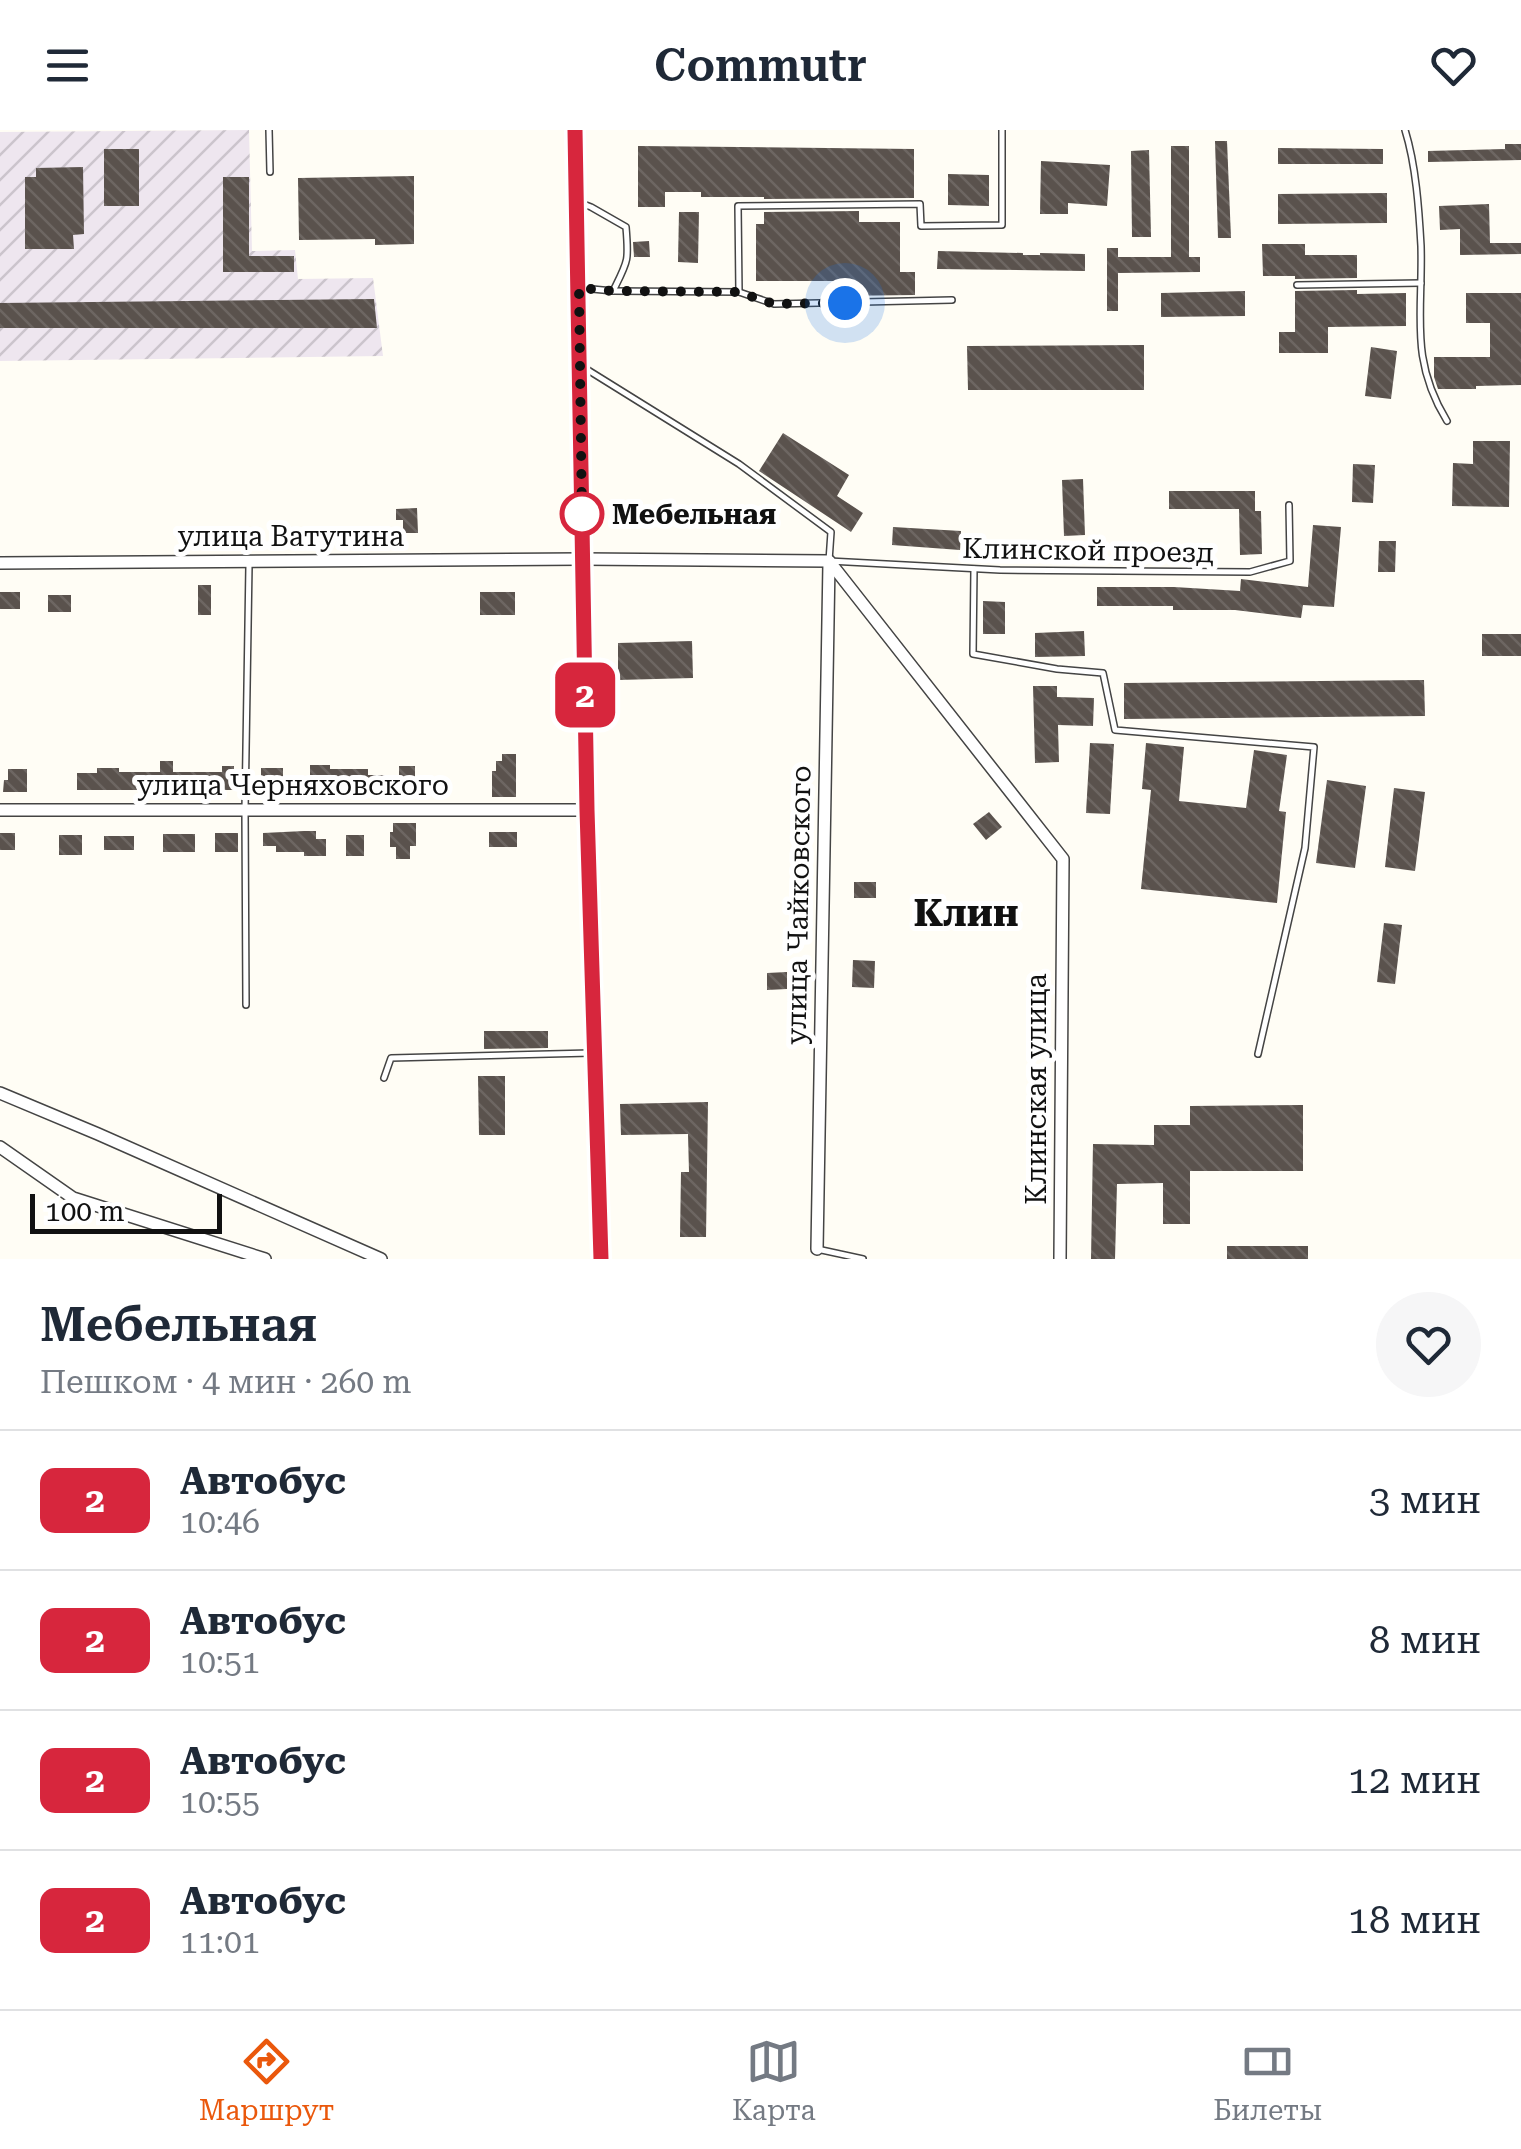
<!DOCTYPE html>
<html lang="ru">
<head>
<meta charset="utf-8">
<style>
  :root { --surface:#fff; --page:#f6f6f7; --text:#1f2937; --muted:#747a83; --line:#e0e1e3; --accent:#ea580c }
  body { margin:0; font-family:"Roboto Serif",serif; background:var(--page); color:var(--text); height:100vh; display:flex; flex-direction:column; font-size:38px; white-space:nowrap }
  * { box-sizing:border-box; margin:0 }
  p { font-size:32px; color:var(--muted) }
  .icon { flex:none; width:55px; height:55px; fill:none; stroke:currentColor; stroke-width:2; stroke-linecap:round; stroke-linejoin:round }
  .map { position:relative; height:1129px; overflow:hidden }
  .side { display:flex; flex-direction:column; background:var(--surface); flex:1 }
  .side>* { flex:none }
  .badge { padding:0 20px; border-radius:15px; font-size:35px; line-height:65px }
  .scale { position:absolute; left:30px; bottom:25px; width:192px; box-sizing:border-box; padding-left:10px; border:5px solid #111; border-top:0; font-size:28px; line-height:35px; white-space:nowrap; color:#111; -webkit-text-stroke:8px #fff; paint-order:stroke }
  .you { position:absolute; width:50px; height:50px; margin:-25px; border:8px solid #fff; border-radius:50%; background:#1a73e8; box-shadow:0 0 0 15px #1a73e833 }
  .map>.badge { position:absolute; translate:-50% -50%; box-shadow:0 0 0 5px #fff }
  .round { display:grid; place-items:center; flex:none; width:105px; height:105px; border-radius:52px; background:var(--page) }
  .head { display:flex; align-items:center; justify-content:space-between; height:170px; padding:0 40px }
  h1 { font-size:48px; font-weight:600; line-height:75px }
  ul { padding:0; list-style:none }
  li { display:flex; align-items:center; gap:30px; height:140px; padding:0 40px; border-top:2px solid var(--line) }
  li div { flex:1 }
  li b { display:block; font-size:38px }
  li em { font-style:normal }
  li .badge { min-width:110px; font-weight:700; text-align:center }
  header { display:flex; justify-content:space-between; align-items:center; height:130px; padding:0 40px; background:var(--surface); font-size:45px; font-weight:600 }
  .tab-bar { display:flex; justify-content:space-around; align-items:center; height:140px; border-top:2px solid var(--line); background:var(--surface); font-size:28px; color:var(--muted) }
  .tab-bar a { display:grid; justify-items:center; gap:5px }
  .tab-bar .on { color:var(--accent) }
  .map>svg:first-child { display:block }
</style>
</head>
<body>
<header><svg class="icon" aria-label="menu" viewBox="0 0 24 24"><path d="M4 6h16M4 12h16M4 18h16"/></svg>Commutr<svg class="icon" aria-label="heart" viewBox="0 0 24 24"><path d="M12 20l-8-8c-3-5 5-10 8-4 3-6 11-1 8 4z"/></svg></header>
<div class="map">
<svg width="1521" height="1129" viewBox="0 0 1521 1129">
  <defs>
    <pattern id="industrial-furrows" width="10" height="10" patternUnits="userSpaceOnUse" patternTransform="scale(2.5)"><rect width="10" height="10" fill="#eee6ef"/><path d="M-1 1l2-2M0 10L10 0M9 11l2-2" fill="none" stroke="#cbc4cc"/></pattern>
    <pattern id="building-back-hatch" width="6" height="6" patternUnits="userSpaceOnUse" patternTransform="scale(2.5)"><rect width="6" height="6" fill="#5a524d"/><path d="M-1 5l2 2M0 0l6 6M5-1l2 2" fill="none" stroke="#6d6662"/></pattern>
  </defs>
  <rect width="100%" height="100%" fill="#fffdf5"/>
  <polygon fill="url(#industrial-furrows)" points="249,0 252,121 295,120 298,149 373,148 383,226 0,231 0,2"/>
  <g fill="url(#building-back-hatch)">
    <polygon points="1215,11 1227,11 1231,108 1218,108"/>
    <polygon points="1505,14 1521,14 1521,30 1428,32 1428,21 1505,19"/>
    <polygon points="638,16 914,19 914,68 764,69 764,67 701,67 701,62 665,62 665,77 638,77"/>
    <polygon points="1171,16 1189,16 1189,127 1200,127 1200,142 1118,143 1118,181 1107,181 1107,118 1118,118 1118,127 1171,127"/>
    <polygon points="1278,18 1383,19 1383,34 1278,34"/>
    <rect x="104" y="19" width="35" height="57"/>
    <polygon points="1149,20 1151,107 1132,107 1131,21"/>
    <polygon points="1041,31 1110,35 1107,76 1068,73 1068,84 1040,84"/>
    <polygon points="83,37 84,104 73,105 74,119 25,119 25,47 36,47 36,38"/>
    <polygon points="948,44 989,45 989,76 948,75"/>
    <polygon points="414,46 414,114 375,115 375,109 299,110 298,48"/>
    <polygon points="223,47 249,47 249,126 294,126 294,142 223,142"/>
    <polygon points="1387,63 1387,93 1278,94 1278,64"/>
    <polygon points="1489,74 1490,113 1521,113 1521,124 1460,125 1460,99 1440,100 1439,76"/>
    <polygon points="859,81 859,92 900,92 900,142 915,142 915,165 833,166 833,151 756,151 756,94 764,94 764,82"/>
    <polygon points="679,82 699,82 698,133 678,132"/>
    <polygon points="649,111 650,127 634,127 633,112"/>
    <polygon points="1262,114 1305,114 1305,125 1357,125 1357,148 1295,149 1295,146 1263,146"/>
    <polygon points="938,121 1023,123 1023,125 1040,125 1040,123 1085,124 1085,141 937,139"/>
    <polygon points="1357,160 1357,164 1406,163 1406,196 1328,197 1328,223 1279,223 1279,202 1295,202 1295,161"/>
    <polygon points="1245,161 1245,186 1161,187 1161,163"/>
    <polygon points="1466,163 1521,163 1521,255 1476,256 1476,259 1438,259 1434,247 1434,227 1490,227 1490,193 1466,193"/>
    <polygon points="374,169 377,198 0,198 0,173"/>
    <polygon points="1144,215 1144,260 968,260 967,216"/>
    <polygon points="1371,217 1397,221 1391,269 1365,266"/>
    <polygon points="783,303 849,345 837,366 863,383 851,402 759,341"/>
    <polygon points="1473,311 1510,311 1509,377 1452,376 1453,333 1473,334"/>
    <polygon points="1353,334 1375,335 1373,373 1352,372"/>
    <polygon points="1083,349 1085,405 1064,406 1062,350"/>
    <polygon points="1169,361 1255,361 1255,381 1261,381 1262,424 1240,425 1239,379 1169,379"/>
    <polygon points="417,378 418,403 403,403 403,390 396,390 396,379"/>
    <polygon points="1313,395 1341,397 1334,477 1303,475 1301,488 1235,480 1173,480 1173,476 1097,476 1097,457 1174,457 1240,461 1241,449 1308,457"/>
    <polygon points="893,397 961,401 960,420 892,415"/>
    <polygon points="1379,411 1396,411 1395,442 1378,442"/>
    <rect x="198" y="455" width="13" height="30"/>
    <rect x="0" y="462" width="20" height="17"/>
    <rect x="480" y="462" width="35" height="23"/>
    <rect x="48" y="465" width="23" height="17"/>
    <polygon points="983,471 1005,472 1005,504 983,504"/>
    <polygon points="1084,501 1085,526 1035,527 1035,503"/>
    <rect x="1482" y="504" width="39" height="22"/>
    <polygon points="692,511 693,548 618,550 618,513"/>
    <polygon points="1424,550 1425,586 1124,589 1124,553"/>
    <polygon points="1033,556 1057,556 1057,567 1094,568 1093,596 1058,595 1059,632 1035,633"/>
    <polygon points="1090,613 1114,614 1110,684 1086,683"/>
    <polygon points="1146,613 1184,617 1179,671 1246,678 1254,620 1287,625 1279,681 1286,682 1277,773 1141,759 1151,660 1142,659"/>
    <polygon points="502,624 516,624 516,667 492,667 492,641 496,641 496,631 502,631"/>
    <polygon points="160,631 173,631 173,642 222,642 222,636 234,636 234,660 77,660 77,643 97,643 97,638 119,638 119,642 160,642"/>
    <polygon points="310,635 330,635 330,639 368,639 368,645 399,645 399,636 415,636 415,662 310,659"/>
    <polygon points="261,638 283,638 283,648 289,648 289,661 261,661"/>
    <polygon points="8,639 27,639 27,662 3,662 4,650 8,650"/>
    <polygon points="1327,650 1366,656 1355,738 1316,733"/>
    <polygon points="1394,658 1425,662 1415,741 1385,737"/>
    <polygon points="989,682 1002,697 986,710 973,694"/>
    <polygon points="393,693 416,693 416,716 410,716 410,729 396,729 396,717 390,717 390,702 393,702"/>
    <polygon points="304,701 316,701 316,709 326,709 326,726 304,726 304,722 276,722 276,716 263,716 263,703"/>
    <rect x="489" y="702" width="28" height="15"/>
    <rect x="0" y="703" width="15" height="17"/>
    <rect x="215" y="703" width="23" height="19"/>
    <rect x="163" y="704" width="32" height="18"/>
    <rect x="59" y="705" width="23" height="20"/>
    <rect x="346" y="705" width="18" height="21"/>
    <rect x="104" y="706" width="30" height="14"/>
    <rect x="854" y="752" width="22" height="16"/>
    <polygon points="1384,793 1402,795 1395,854 1377,852"/>
    <polygon points="853,830 875,831 874,858 852,857"/>
    <polygon points="787,842 787,859 767,860 767,843"/>
    <polygon points="484,901 548,901 548,918 484,919"/>
    <polygon points="478,946 505,946 505,1005 479,1005"/>
    <polygon points="708,972 706,1107 680,1107 681,1042 689,1042 688,1004 621,1005 620,974"/>
    <polygon points="1303,975 1303,1041 1190,1041 1190,1094 1163,1094 1163,1053 1117,1054 1115,1129 1091,1129 1093,1014 1154,1015 1154,995 1190,995 1190,976"/>
    <rect x="1227" y="1116" width="81" height="13"/>
  </g>
  <g fill="none" stroke-linecap="round" stroke-linejoin="round">
    <defs>
      <g id="lane">
        <polyline points="269,0 270,42"/>
        <path d="M1405,0c11,35 14,80 16,116 2,68 -12,113 26,175"/>
        <path d="M578,72l13,5 35,20c3,35 2,34 -13,64l-31,-3"/>
        <polyline points="1297,155 1421,153"/>
        <polyline points="613,161 739,162 738,76 920,74 921,96 1002,95 1002,0"/>
        <polyline points="739,162 774,174 952,170"/>
        <polyline points="583,237 739,334 831,402 829,431 1000,440 1250,442 1290,431 1289,375"/>
        <polyline points="974,439 973,524 1057,539 1103,543 1115,600 1314,617 1305,718 1258,924"/>
        <polyline points="246,875 245,680 249,435"/>
        <polyline points="384,948 391,928 591,923"/>
        <polyline points="817,1119 863,1129"/>
      </g>
      <g id="street">
        <polyline points="829,431 1063,729 1060,1129"/>
        <polyline points="0,433 582,429 829,431"/>
        <polyline points="0,680 587,680"/>
        <polyline points="0,963 98,1004 381,1129"/>
        <polyline points="0,1017 73,1068 265,1129"/>
        <polyline points="817,1119 829,433"/>
      </g>
      <polyline id="secondary" points="575,0 587,680 600,1129"/>
    </defs>
    <use href="#lane" stroke="#444" stroke-width="8"/>
    <use href="#street" stroke="#444" stroke-width="14"/>
    <use href="#secondary" stroke="#333" stroke-width="18"/>
    <use href="#lane" stroke="#fff" stroke-width="5"/>
    <use href="#street" stroke="#fff" stroke-width="11"/>
    <use href="#secondary" stroke="#fff6b0" stroke-width="15"/>
  </g>
  <g fill="none" stroke-linecap="round" stroke-linejoin="round">
    <defs>
      <polyline id="line" points="575,0 587,680 601,1129"/>
    </defs>
    <use href="#line" stroke="#fff" stroke-width="22"/>
    <use href="#line" stroke="#d7263d" stroke-width="15"/>
    <polyline stroke="#111" stroke-width="10" stroke-dasharray="0 18" points="582,384 582,391 579,158 613,161 738,162 774,174 845,173"/>
  </g>
  <circle fill="#fff" stroke="#d7263d" stroke-width="5" cx="582" cy="384" r="20"/>
  <g text-anchor="middle" stroke-width="10" stroke-linejoin="round" paint-order="stroke">
    <g font-size="28" font-weight="bold" fill="#111" stroke="#fff" text-anchor="start">
      <text x="612" y="394">Мебельная</text>
    </g>
    <g font-size="28" fill="#111" stroke="#fff">
      <text x="291" y="416">улица Ватутина</text>
      <text transform="translate(1088 420) rotate(1)" y="10">Клинской проезд</text>
      <text x="293" y="665">улица Черняховского</text>
      <text transform="translate(798 775) rotate(-89)" y="10">улица Чайковского</text>
      <text transform="translate(1036 959) rotate(-90)" y="10">Клинская улица</text>
    </g>
    <g font-size="38" font-weight="bold" fill="#111" stroke="#fff">
      <text x="966" y="796">Клин</text>
    </g>
  </g>
</svg>
<div class="scale">100 m</div>
<div class="you" style="left:845px;top:173px"></div>
<b class="badge" style="left:585px;top:565px;background:#d7263d;color:#fff">2</b>
</div>
<section class="side">
<div class="head"><div><h1>Мебельная</h1><p>Пешком · 4 мин · 260 m</p></div><a class="round"><svg class="icon" aria-label="heart" viewBox="0 0 24 24"><path d="M12 20l-8-8c-3-5 5-10 8-4 3-6 11-1 8 4z"/></svg></a></div>
<ul>
<li><span class="badge" style="background:#d7263d;color:#fff">2</span><div><b>Автобус</b><p>10:46</p></div><em>3 мин</em></li>
<li><span class="badge" style="background:#d7263d;color:#fff">2</span><div><b>Автобус</b><p>10:51</p></div><em>8 мин</em></li>
<li><span class="badge" style="background:#d7263d;color:#fff">2</span><div><b>Автобус</b><p>10:55</p></div><em>12 мин</em></li>
<li><span class="badge" style="background:#d7263d;color:#fff">2</span><div><b>Автобус</b><p>11:01</p></div><em>18 мин</em></li>
</ul>
</section>
<nav class="tab-bar">
<a class="on"><svg class="icon" aria-label="directions" viewBox="0 0 24 24"><path d="M12 3l9 9-9 9-9-9zM9 14v-3h6M13 9l2 2-2 2"/></svg>Маршрут</a>
<a><svg class="icon" aria-label="map" viewBox="0 0 24 24"><path d="M3 6l6-2 6 2 6-2v14l-6 2-6-2-6 2zM9 4v14M15 6v14"/></svg>Карта</a>
<a><svg class="icon" aria-label="tickets" viewBox="0 0 24 24"><path d="M3 7h18v10H3zM15 7v10"/></svg>Билеты</a>
</nav>
</body>
</html>
